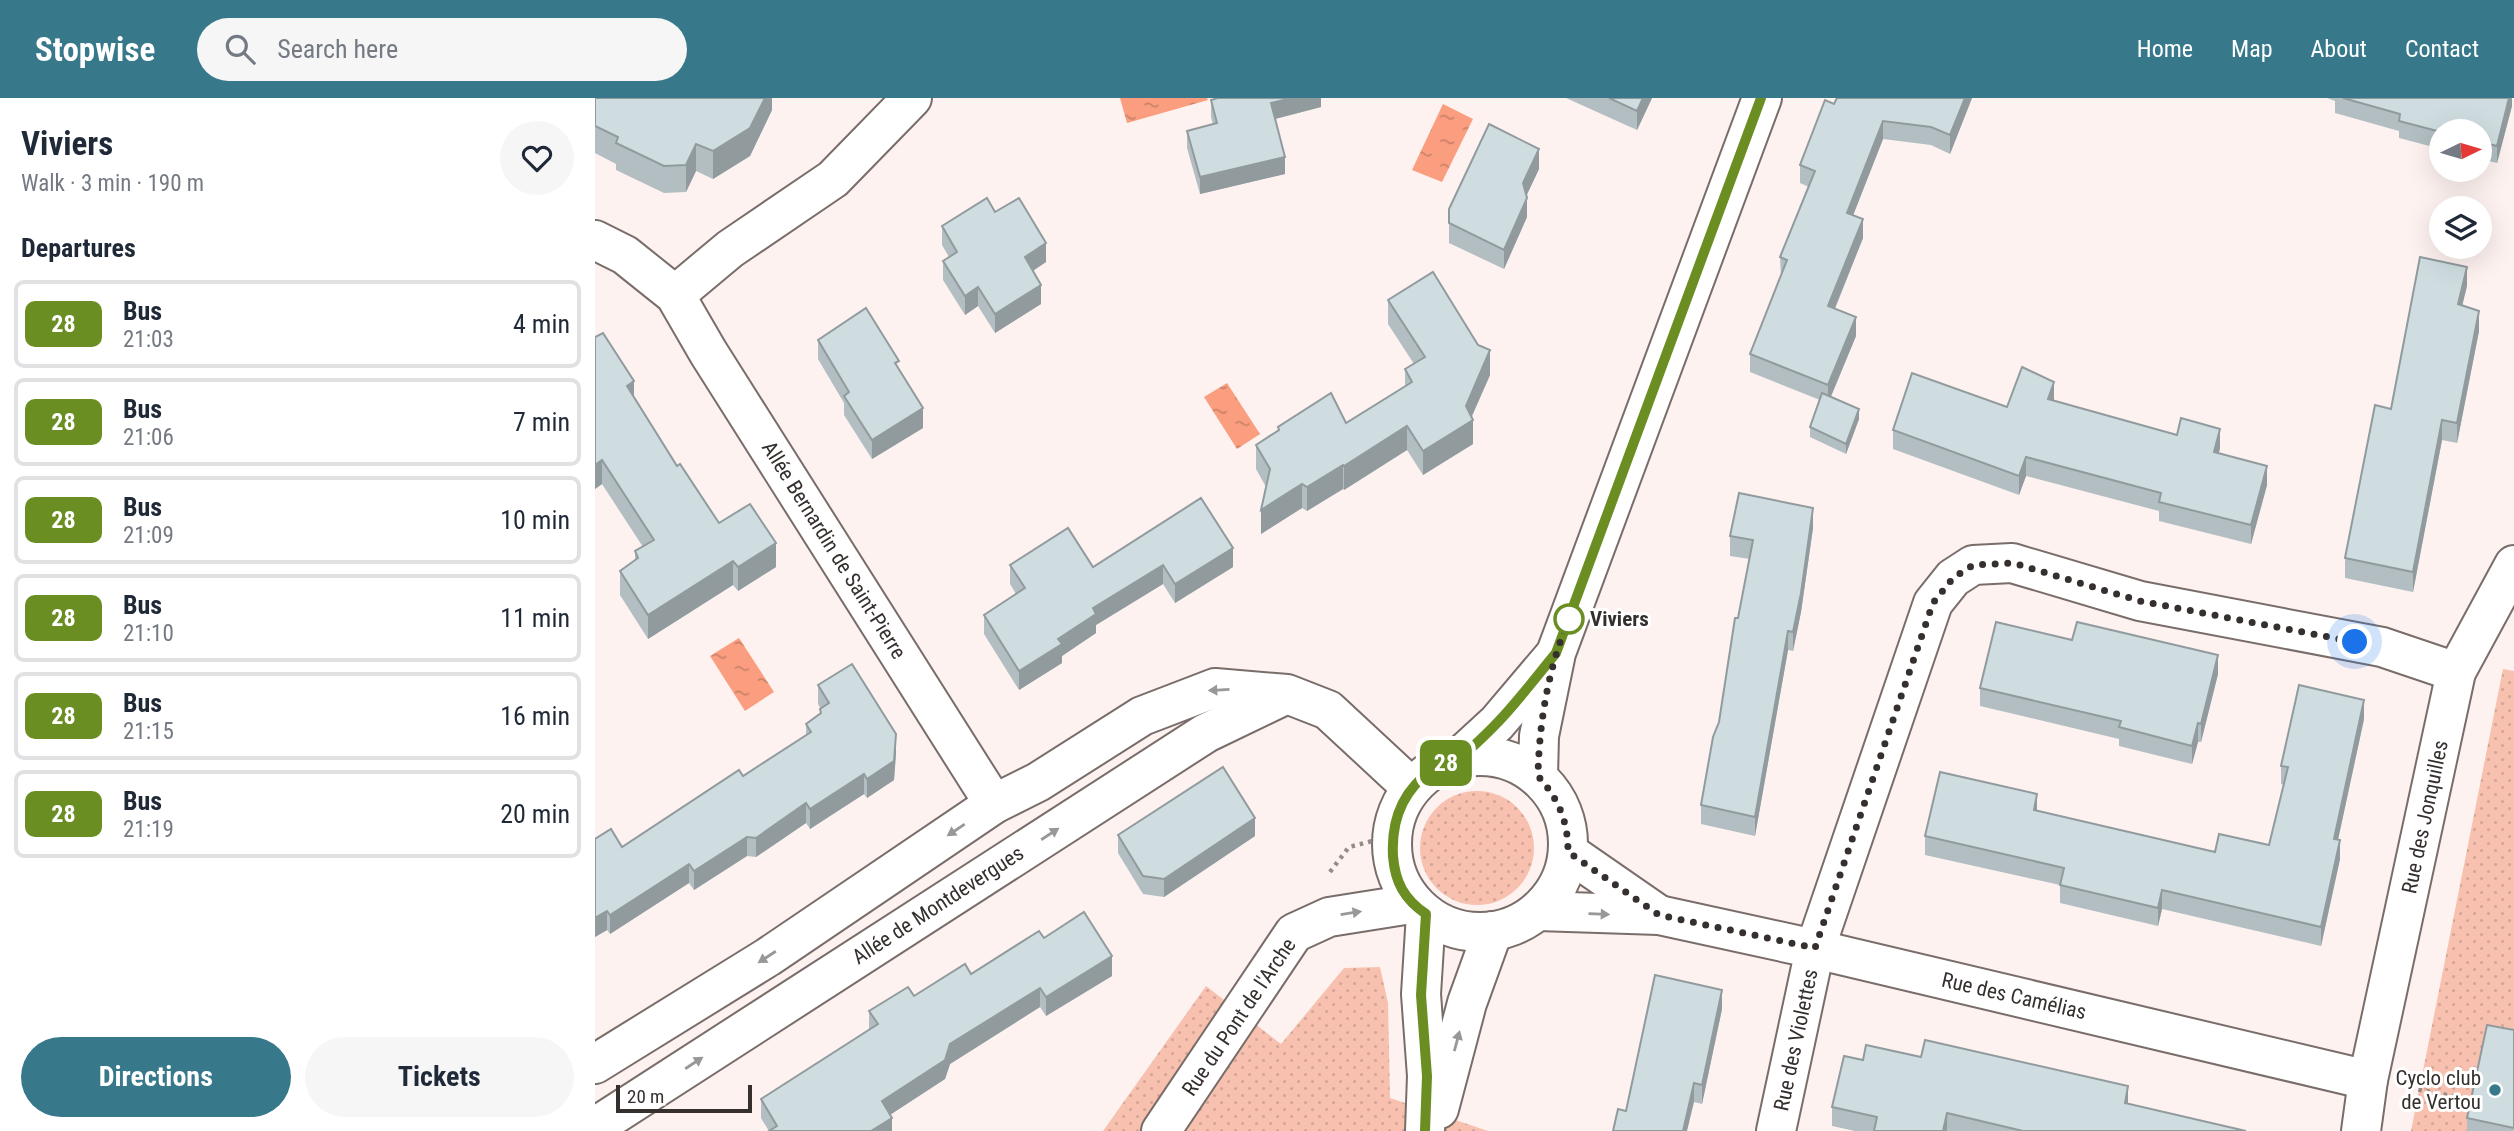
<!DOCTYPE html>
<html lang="en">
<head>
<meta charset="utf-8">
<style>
  :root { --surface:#fff; --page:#f6f6f7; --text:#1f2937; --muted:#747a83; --line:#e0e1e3; --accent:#37798b }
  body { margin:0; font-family:"Roboto Condensed",sans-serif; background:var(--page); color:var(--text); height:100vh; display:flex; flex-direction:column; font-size:26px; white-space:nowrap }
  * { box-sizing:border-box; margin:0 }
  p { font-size:23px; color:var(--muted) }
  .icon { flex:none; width:38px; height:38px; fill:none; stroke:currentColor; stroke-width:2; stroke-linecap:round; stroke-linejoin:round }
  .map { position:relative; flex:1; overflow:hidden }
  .side { display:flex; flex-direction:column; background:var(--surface); width:595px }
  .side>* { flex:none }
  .badge { padding:0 14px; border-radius:10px; font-size:24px; line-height:46px }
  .needle { width:46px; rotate:85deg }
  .controls { position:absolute; left:1834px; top:21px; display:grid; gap:14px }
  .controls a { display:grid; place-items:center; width:63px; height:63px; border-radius:50%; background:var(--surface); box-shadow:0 7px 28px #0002; font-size:35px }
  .scale { position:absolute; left:21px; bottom:18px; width:136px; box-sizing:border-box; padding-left:7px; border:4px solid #35302e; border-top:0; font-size:19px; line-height:24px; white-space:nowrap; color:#35302e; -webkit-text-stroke:5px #fff; paint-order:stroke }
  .you { position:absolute; width:35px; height:35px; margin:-18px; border:5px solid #fff; border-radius:50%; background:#1a73e8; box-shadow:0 0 0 10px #1a73e833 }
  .map>.badge { position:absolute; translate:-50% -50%; box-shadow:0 0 0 4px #fff }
  h2 { padding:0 21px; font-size:26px; line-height:63px }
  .round { display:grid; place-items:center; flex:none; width:74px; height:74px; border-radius:37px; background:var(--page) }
  .overview { display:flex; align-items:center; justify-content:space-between; height:119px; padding:0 21px }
  h1 { font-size:33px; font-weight:700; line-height:52px }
  .action { display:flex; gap:14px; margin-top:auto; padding:14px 21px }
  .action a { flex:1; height:80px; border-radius:42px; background:var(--accent); color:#fff; font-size:28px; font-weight:700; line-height:80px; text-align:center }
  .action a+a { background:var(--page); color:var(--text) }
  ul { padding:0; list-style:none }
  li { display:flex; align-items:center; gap:21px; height:88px; margin:0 14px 10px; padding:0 7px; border:4px solid var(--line); border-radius:10px }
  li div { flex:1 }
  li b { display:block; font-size:26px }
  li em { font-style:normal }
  li .badge { min-width:77px; font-weight:700; text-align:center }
  header { display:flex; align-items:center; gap:42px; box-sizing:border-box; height:98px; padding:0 35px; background:var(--accent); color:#fff }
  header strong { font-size:33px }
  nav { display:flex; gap:38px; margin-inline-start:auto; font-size:24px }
  .search { width:490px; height:63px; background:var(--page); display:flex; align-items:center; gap:18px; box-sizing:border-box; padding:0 24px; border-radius:38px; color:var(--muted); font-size:26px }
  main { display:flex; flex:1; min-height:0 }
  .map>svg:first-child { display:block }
</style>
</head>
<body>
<header>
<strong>Stopwise</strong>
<div class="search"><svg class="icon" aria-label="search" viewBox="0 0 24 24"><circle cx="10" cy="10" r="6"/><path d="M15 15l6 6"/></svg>Search here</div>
<nav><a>Home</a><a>Map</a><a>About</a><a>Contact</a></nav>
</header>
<main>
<section class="side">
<div class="overview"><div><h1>Viviers</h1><p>Walk · 3 min · 190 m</p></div><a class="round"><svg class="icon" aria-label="heart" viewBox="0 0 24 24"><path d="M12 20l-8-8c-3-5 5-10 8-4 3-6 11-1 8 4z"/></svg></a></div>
<h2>Departures</h2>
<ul>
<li><span class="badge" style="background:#6b8e23;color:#fff">28</span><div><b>Bus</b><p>21:03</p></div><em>4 min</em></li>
<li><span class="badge" style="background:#6b8e23;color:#fff">28</span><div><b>Bus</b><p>21:06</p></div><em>7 min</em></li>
<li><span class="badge" style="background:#6b8e23;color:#fff">28</span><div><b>Bus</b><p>21:09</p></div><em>10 min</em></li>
<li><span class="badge" style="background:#6b8e23;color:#fff">28</span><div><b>Bus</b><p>21:10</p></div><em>11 min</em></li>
<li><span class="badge" style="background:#6b8e23;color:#fff">28</span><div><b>Bus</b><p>21:15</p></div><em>16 min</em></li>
<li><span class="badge" style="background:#6b8e23;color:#fff">28</span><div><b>Bus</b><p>21:19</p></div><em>20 min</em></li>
</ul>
<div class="action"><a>Directions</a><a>Tickets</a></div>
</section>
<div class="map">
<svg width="1919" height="1033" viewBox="0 0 1919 1033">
  <defs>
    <pattern id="grass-dots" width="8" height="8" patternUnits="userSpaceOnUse" patternTransform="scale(1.75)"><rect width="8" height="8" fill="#f8c1af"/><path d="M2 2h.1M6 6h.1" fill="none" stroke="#d5a697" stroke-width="1.8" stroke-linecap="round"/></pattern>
    <pattern id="water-ripples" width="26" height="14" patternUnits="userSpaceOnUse" patternTransform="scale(1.75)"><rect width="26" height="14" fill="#fa9e7f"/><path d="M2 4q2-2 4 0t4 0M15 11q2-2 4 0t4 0" fill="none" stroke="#cb8168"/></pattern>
  </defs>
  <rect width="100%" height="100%" fill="#fdf2ef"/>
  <g fill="url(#grass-dots)">
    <polygon points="1908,571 1919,573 1919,1033 1816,1033"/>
    <circle cx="882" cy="750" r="57"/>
    <polygon points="785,869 793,905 795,1000 893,1033 508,1033 611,888 686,946 749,870"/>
  </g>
  <g fill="url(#water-ripples)">
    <polygon points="525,0 612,0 613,2 532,25"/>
    <polygon points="848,6 878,21 847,84 817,72"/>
    <polygon points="632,285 665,336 642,351 609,299"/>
    <polygon points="144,540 179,594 150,613 115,558"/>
  </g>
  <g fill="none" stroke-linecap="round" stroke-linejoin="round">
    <defs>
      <g id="street">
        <polyline points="0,142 30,157 80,197 113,254 399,706"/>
        <polyline points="80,197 135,151 238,81 317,0"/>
        <polyline points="973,754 1064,817"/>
        <polyline points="943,813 1064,817 1220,851 1773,982"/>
        <polyline points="0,966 173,859 399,706 443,684 547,618 620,590 692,596 733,612 816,689"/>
        <polyline points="0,1029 611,635 690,597"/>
        <polyline points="566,1033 699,835 734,819 816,806"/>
        <polyline points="1181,1033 1220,851 1338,505 1358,480 1378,467 1417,465 1545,503 1787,549 1861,574"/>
        <polyline points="1766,1033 1773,982 1861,574 1919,467"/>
      </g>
      <g id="secondary">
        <circle cx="885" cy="746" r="88"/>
        <polyline points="865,659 902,625 958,559"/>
        <polyline points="943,678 944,638 961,555 1167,0"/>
        <polyline points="844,1011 872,905 898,833"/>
        <polyline points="830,1033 832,978 826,896 831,816"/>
      </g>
    </defs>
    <use href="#street" stroke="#796d69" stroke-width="42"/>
    <use href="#secondary" stroke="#796d69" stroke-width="42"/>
    <g stroke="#938c89" stroke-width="4.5" stroke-dasharray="3.5 5" stroke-linecap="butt">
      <polyline points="735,774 754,749 797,738"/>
      <polyline points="1815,990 1867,1000"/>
    </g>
    <use href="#street" stroke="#fff" stroke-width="38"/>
    <use href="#secondary" stroke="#fff" stroke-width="38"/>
  </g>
  <g fill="#b2bec2">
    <polygon points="0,0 177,0 177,12 155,58 118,81 101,73 91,94 69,95 21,72 21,66 0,55"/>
    <polygon points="620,0 726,0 726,9 680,21 690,76 605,96 592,50 592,33 618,26 616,19 616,2"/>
    <polygon points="971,0 1057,0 1042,32"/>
    <polygon points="1242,0 1377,0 1355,56 1336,47 1288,41 1258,117 1268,140 1240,211 1261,238 1236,299 1264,321 1251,356 1215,339 1215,329 1225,302 1155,274 1155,256 1186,178 1185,159 1214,89 1205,85 1205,67"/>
    <polygon points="1732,0 1917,0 1917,8 1902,65 1885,61 1885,33 1846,33 1846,51 1804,40 1804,33 1740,15 1740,3"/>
    <polygon points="944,71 931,97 932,119 909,171 854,145 854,111"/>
    <polygon points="400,114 451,164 438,173 446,206 400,235 383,208 370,217 348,182 348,163 354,159 347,147 347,128"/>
    <polygon points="1872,188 1867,207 1884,233 1862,345 1847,342 1818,494 1750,480 1750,460 1796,311"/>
    <polygon points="793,202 895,277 876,319 878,346 828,377 812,352 749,392 748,391 712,413 707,410 666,436 671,389 661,371 661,347 683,332 683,329 751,325 810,288 810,271 819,266 793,226"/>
    <polygon points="0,239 82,368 124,425 181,469 143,493 138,487 53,541 25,497 25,473 40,462 40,453 48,449 7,386 0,391"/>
    <polygon points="223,242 304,271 328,330 277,361 249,317 249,305 223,261"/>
    <polygon points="1459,303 1625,350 1624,355 1672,387 1656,446 1564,423 1564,413 1431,378 1424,397 1298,351 1298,332 1412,309"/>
    <polygon points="606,400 638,469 580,505 568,486 501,527 501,535 467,558 467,565 424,592 389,536 389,517 421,496 415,486 415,467 498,469"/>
    <polygon points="1218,430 1206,514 1198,553 1193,552 1160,738 1106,726 1106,707 1124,624 1155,461 1135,458 1135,438"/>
    <polygon points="1623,576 1606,644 1603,644 1597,666 1524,648 1524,641 1385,608 1385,590"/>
    <polygon points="223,587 301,655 299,682 272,700 269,696 215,731 211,725 161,759 152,758 99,792 94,785 15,836 12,832 0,839 27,749 148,678 211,637 211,626 225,616 226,611 223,606"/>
    <polygon points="1769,621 1743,742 1745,761 1726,848 1567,811 1563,828 1465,805 1465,787 1330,757 1330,738 1442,712 1620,754 1674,747 1689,687 1686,686 1686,668"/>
    <polygon points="523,737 660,738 569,799 548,796 523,755"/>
    <polygon points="449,840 517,878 451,918 445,909 355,966 350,981 295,1017 297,1033 174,1033 166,1020 166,1001 274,932 274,913 319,898 376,876"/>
    <polygon points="1127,911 1107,1006 1099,1004 1031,1013"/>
    <polygon points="1919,932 1919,1033 1872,1033 1872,1020"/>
    <polygon points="1533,1006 1651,1033 1260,1033 1237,1028 1237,1009"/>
  </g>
  <g fill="#919b9e">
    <polygon points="170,0 177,0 177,12 155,58 118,81 118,53"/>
    <polygon points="697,0 726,0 726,9 676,22 676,5"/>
    <polygon points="1048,0 1057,0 1042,32 1042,13"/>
    <polygon points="1370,0 1377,0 1355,56 1355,37"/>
    <polygon points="1914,0 1917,0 1917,8 1902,65 1902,48"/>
    <polygon points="1288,23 1288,41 1252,133 1252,115"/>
    <polygon points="101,46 101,73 91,94 91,67"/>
    <polygon points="944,51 944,71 928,105 928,85"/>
    <polygon points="690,59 690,76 605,96 605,79"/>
    <polygon points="932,100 932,119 909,171 909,152"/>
    <polygon points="1268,121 1268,140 1233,227 1233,208"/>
    <polygon points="451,145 451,164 430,178 430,159"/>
    <polygon points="1872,169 1872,188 1863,225 1863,206"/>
    <polygon points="446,187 446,206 400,235 400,216"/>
    <polygon points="383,189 383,208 370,217 370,198"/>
    <polygon points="1884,213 1884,233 1862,345 1862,325"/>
    <polygon points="1261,219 1261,238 1233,305 1233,287"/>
    <polygon points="895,252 895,277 874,325 878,322 878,346 828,377 828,353 871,308"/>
    <polygon points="39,283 39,307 32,288"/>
    <polygon points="1459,284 1459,303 1453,301"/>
    <polygon points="328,310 328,330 277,361 277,342"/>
    <polygon points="1264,311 1264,321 1251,356 1251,346"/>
    <polygon points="1847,322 1847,342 1818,494 1818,474"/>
    <polygon points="812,328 812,352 749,392 749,368"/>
    <polygon points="1625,331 1625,350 1619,373 1619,354"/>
    <polygon points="1431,359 1431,378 1424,397 1424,378"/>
    <polygon points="7,362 7,386 0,391 0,367"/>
    <polygon points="748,367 748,391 712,413 712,389"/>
    <polygon points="1672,368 1672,387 1656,446 1656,427"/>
    <polygon points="707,386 707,410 666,436 666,412"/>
    <polygon points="1218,410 1218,430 1206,514 1198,553 1198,534"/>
    <polygon points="181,445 181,469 143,493 143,469"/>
    <polygon points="638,450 638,469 580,505 580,486"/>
    <polygon points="138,463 138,487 53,541 53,517"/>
    <polygon points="568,467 568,486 501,527 501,535 467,558 467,565 424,592 424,573 463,541 498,510"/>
    <polygon points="1193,533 1193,552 1160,738 1160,719"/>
    <polygon points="1623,557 1623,576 1606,644 1606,626"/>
    <polygon points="1769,602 1769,621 1739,760 1739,741"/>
    <polygon points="1603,625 1603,644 1597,666 1597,648"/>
    <polygon points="301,636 301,655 299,682 272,700 272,681"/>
    <polygon points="269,676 269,696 215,731 215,711"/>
    <polygon points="1442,696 1442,714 1439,712"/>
    <polygon points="211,705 211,725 161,759 161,740"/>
    <polygon points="660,720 660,738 569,799 569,781"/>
    <polygon points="152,739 152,758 99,792 99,773"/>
    <polygon points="1745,742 1745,761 1726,848 1726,829"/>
    <polygon points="94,766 94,785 15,836 15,817"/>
    <polygon points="1567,792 1567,811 1563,828 1563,810"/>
    <polygon points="12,813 12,832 0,839 0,820"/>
    <polygon points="517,858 517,878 451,918 451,899"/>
    <polygon points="445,890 445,909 355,966 350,981 287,1022 287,1003 355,946"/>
    <polygon points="1127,892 1127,911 1107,1006 1107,987"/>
    <polygon points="1099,985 1099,1004 1092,1033 1088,1033"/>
    <polygon points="1533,988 1533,1007 1530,1005"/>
    <polygon points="1352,1015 1352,1033 1348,1033"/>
    <polygon points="297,1020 297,1033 276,1033"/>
  </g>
  <g fill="#cfdde1" stroke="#919b9e" stroke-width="2">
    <polygon points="0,0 170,0 155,30 118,53 101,46 91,67 69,68 21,45 23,39 0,28"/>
    <polygon points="623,0 697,0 676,5 690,59 605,79 592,33 622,25 616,2"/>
    <polygon points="1014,0 1048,0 1042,13"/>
    <polygon points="1242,0 1370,0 1355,37 1336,29 1288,23 1252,115 1268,121 1233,208 1261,219 1233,287 1155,256 1192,162 1185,159 1220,73 1205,67 1230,2 1239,6"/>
    <polygon points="1748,0 1914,0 1902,48 1885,44 1885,33 1846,34 1804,23 1805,16"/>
    <polygon points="894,26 944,51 928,85 932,100 909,152 854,125 854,111"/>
    <polygon points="392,100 400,114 424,100 451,145 430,159 446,187 400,216 383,189 370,198 348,163 362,154 347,128"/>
    <polygon points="1825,159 1872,169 1863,206 1884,213 1862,325 1847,322 1818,474 1750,460 1780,307 1796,311"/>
    <polygon points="838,174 883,247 895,252 871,308 878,322 828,353 812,328 749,368 748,367 712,389 707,386 666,412 675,371 661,347 684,332 683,329 736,295 751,325 817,284 810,271 830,259 793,202"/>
    <polygon points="271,210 304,263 300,265 328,310 277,342 249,298 254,294 223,242"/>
    <polygon points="8,235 39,283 32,288 82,368 85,366 124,425 155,406 181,445 143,469 138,463 53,517 25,473 43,460 40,453 59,442 7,362 0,367 0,239"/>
    <polygon points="1427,269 1459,284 1453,301 1582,337 1586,320 1625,331 1619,354 1672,368 1656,427 1564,404 1566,395 1431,359 1424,378 1298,332 1317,275 1412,309"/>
    <polygon points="1227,295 1264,311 1251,346 1215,329"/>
    <polygon points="1144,395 1218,410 1206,495 1198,534 1193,533 1160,719 1106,707 1118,639 1124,624 1140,520 1143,520 1158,442 1135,438"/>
    <polygon points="606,400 638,450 580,486 568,467 498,510 501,516 463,541 467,546 424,573 389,517 430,490 415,467 473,430 498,469"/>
    <polygon points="1401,524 1477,542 1482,524 1623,557 1606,626 1603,625 1597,648 1524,629 1526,623 1385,590"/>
    <polygon points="257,566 301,636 299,663 272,681 269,676 215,711 211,705 161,740 152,739 99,773 94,766 15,817 12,813 0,820 0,741 16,731 27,749 144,672 148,678 216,634 211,626 226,615 225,611 234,605 223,587"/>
    <polygon points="1704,587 1769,602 1739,741 1745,742 1726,829 1567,792 1563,810 1465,787 1469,770 1330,738 1345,674 1442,696 1439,712 1620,754 1624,736 1674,747 1693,669 1686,668"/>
    <polygon points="628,669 660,720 569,781 548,778 523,737"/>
    <polygon points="489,814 517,858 451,899 445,890 355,946 350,962 287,1003 297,1020 276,1033 174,1033 182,1028 166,1001 283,926 274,913 313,889 319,898 370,866 376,876 444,833 449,840"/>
    <polygon points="1060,877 1127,892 1107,987 1099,985 1088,1033 1018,1033 1023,1011 1031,1013"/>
    <polygon points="1892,927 1919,932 1919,1030 1872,1020"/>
    <polygon points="1330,942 1533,988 1530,1005 1651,1033 1428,1033 1352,1015 1348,1033 1279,1033 1282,1019 1237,1009 1249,958 1268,962 1271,947 1326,959"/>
  </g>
  <defs><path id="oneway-solid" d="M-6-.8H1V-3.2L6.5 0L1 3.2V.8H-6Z" transform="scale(1.75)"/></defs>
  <g fill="#9a9896">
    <use href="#oneway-solid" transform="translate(624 592) rotate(177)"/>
    <use href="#oneway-solid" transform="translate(361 732) rotate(146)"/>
    <use href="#oneway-solid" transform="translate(455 736) rotate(-33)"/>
    <use href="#oneway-solid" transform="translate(756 815) rotate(-9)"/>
    <use href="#oneway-solid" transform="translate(1004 816) rotate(2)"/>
    <use href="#oneway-solid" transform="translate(172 859) rotate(147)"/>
    <use href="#oneway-solid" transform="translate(862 943) rotate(-75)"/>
    <use href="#oneway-solid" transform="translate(99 965) rotate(-33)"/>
  </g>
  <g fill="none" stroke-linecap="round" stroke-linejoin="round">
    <defs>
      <path id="line" d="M830,1033l2,-55 -6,-81 5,-81c-22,-15 -31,-32 -33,-58 -2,-36 10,-66 40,-87 7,-5 17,-7 25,-11 11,-6 30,-26 40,-36 20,-21 39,-46 58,-69l205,-555"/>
    </defs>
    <use href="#line" stroke="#fff" stroke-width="16"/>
    <use href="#line" stroke="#6b8e23" stroke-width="10"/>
    <path stroke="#35302e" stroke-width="7" stroke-dasharray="0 12.6" d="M974,521c-21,49 -30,105 -31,157 21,24 30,45 30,76l91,63 156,33 118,-345 20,-25 20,-13 40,-2 127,38 215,41"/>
  </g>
  <circle fill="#fff" stroke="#6b8e23" stroke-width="3.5" cx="974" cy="521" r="14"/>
  <circle fill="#37798b" stroke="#fff" stroke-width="2.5" cx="1900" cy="992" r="7"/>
  <g text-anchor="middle" stroke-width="6" stroke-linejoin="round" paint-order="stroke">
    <g font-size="21" fill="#35302e" stroke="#fff">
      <text transform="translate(239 452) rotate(58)" y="7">Allée Bernardin de Saint-Pierre</text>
      <text transform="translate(1830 719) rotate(-78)" y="7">Rue des Jonquilles</text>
      <text transform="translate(343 807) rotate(-33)" y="7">Allée de Montdevergues</text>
      <text transform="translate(1419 898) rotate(13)" y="7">Rue des Camélias</text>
      <text transform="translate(644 919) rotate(-56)" y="7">Rue du Pont de l'Arche</text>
      <text transform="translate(1201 942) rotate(-78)" y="7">Rue des Violettes</text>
    </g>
    <g font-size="21" font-weight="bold" fill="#35302e" stroke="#fff" text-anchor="start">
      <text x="995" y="528">Viviers</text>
    </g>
    <g font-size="21" fill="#35302e" stroke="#fff" text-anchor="end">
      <text x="1886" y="987">Cyclo club<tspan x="1886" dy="24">de Vertou</tspan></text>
    </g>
  </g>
</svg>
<div class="controls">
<a><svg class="needle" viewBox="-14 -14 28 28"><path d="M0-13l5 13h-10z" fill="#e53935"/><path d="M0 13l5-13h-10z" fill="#747a83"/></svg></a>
<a><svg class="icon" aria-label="layers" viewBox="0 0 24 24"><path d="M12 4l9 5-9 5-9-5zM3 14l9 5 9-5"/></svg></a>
</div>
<div class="scale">20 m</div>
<div class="you" style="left:1760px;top:544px"></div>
<b class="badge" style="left:851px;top:665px;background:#6b8e23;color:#fff">28</b>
</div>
</main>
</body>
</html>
